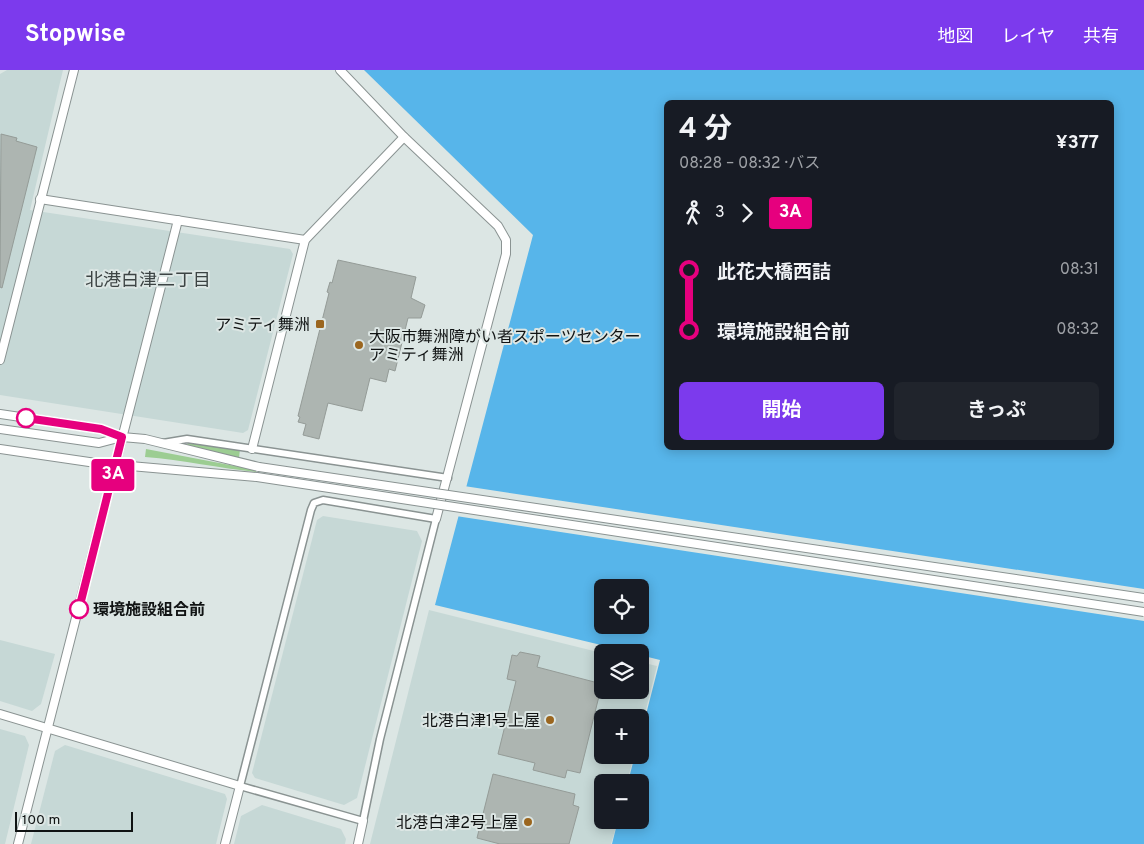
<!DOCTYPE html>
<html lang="ja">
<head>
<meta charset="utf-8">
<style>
  :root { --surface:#171b24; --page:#20242c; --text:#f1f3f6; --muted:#9ea1a6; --accent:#7c3aed }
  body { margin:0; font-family:Overpass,"Noto Sans JP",sans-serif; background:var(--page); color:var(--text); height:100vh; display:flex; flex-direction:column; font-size:19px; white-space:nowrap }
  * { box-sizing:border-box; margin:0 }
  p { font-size:16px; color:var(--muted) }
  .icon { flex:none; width:28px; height:28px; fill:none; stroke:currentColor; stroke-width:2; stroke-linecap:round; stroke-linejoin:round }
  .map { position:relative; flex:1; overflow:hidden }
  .details { position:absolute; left:664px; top:30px; width:450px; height:350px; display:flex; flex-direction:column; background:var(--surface); border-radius:8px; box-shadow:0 2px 12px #0003 }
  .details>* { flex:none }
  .badge { padding:0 10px; border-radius:4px; font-size:18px; line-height:32px }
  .buttons { position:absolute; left:594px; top:509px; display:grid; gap:10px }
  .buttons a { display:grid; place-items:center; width:55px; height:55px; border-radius:8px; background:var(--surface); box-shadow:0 2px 12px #0003; font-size:25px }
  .scale { position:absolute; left:15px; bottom:12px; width:118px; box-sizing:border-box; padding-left:5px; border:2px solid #101313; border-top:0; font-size:14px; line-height:18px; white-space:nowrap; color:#101313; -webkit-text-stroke:4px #dce6e4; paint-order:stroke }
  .map>.badge { position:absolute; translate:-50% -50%; box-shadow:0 0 0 2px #fff }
  .legs { display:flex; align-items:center; gap:8px; height:55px; padding:0 15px; font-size:16px }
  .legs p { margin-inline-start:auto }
  .head { display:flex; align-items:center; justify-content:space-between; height:85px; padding:0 15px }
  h1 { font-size:28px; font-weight:700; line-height:38px }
  .cta { display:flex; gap:10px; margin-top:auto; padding:10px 15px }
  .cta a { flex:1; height:58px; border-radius:8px; background:var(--accent); color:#fff; font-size:20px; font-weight:700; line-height:58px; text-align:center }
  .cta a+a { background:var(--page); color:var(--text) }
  ul { padding:0 15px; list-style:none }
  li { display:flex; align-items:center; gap:18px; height:60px; font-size:19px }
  li i { display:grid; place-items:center; width:8px; height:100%; margin:0 6px; background:currentColor }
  li i::after { content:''; width:12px; height:12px; margin:-6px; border:4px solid; border-radius:50%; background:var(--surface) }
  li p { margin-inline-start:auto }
  li:first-child i { background:linear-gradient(#0000 50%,currentColor 0) }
  li:last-child i { background:linear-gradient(currentColor 50%,#0000 0) }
  header { display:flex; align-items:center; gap:30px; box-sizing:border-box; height:70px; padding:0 25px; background:var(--accent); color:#fff }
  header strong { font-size:24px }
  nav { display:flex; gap:28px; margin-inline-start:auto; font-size:18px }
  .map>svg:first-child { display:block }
</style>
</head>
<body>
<header>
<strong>Stopwise</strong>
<nav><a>地図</a><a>レイヤ</a><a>共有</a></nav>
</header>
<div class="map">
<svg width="1144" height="774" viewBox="0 0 1144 774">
  <rect width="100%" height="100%" fill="#dce6e4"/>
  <g fill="#c6d8d6">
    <polygon points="7,0 63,0 30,140 290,179 293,184 248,360 243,363 0,325 0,4"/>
    <polygon points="323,446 417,461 422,471 357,728 344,735 255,708 252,703 317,450"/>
    <polygon points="429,540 602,583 602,620 640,620 640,592 657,596 640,663 640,648 602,648 602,685 634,685 627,712 602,712 602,750 618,750 611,774 370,774"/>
    <polygon points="0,570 55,584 41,634 32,641 0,631"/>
    <polygon points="0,659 25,666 29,675 5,774 0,774"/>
    <polygon points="65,675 225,724 227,729 216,774 31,774 55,681"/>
    <polygon points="262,735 341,759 346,769 345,774 234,774 241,746"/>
  </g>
  <g fill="#9ccd92">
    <polygon points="189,373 240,379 239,388 189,378 187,374"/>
    <path d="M146,379l110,21v2c-37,-4 -73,-12 -111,-15z"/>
  </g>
  <path fill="#57b5ea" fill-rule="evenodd" d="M364,0h780v774h-532l6,-24h22v-38h-12l7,-27h5v-17l20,-78 -20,-5v-3h-10l-195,-47 98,-370zM666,32h445v346h-445zM602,518h38v37h-38z"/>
  <polygon fill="#dce6e4" points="464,416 1144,519 1144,551 456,446"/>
  <g fill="#adb5b1" stroke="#949b97">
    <polygon points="1,64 17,68 16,71 37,77 2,218 0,217"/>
    <polygon points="338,190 416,207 411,228 425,235 421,248 408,248 395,301 389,299 386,312 370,308 362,341 328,333 319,369 303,365 306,354 298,352 300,347 298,346 329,223 327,222 330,212 332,213"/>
    <polygon points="520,582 540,586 537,597 602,614 580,703 567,700 565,708 533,700 535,693 498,684 516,611 507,609 512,585 517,586"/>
    <polygon points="493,704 575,724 573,735 579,737 569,774 500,774 477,768"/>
  </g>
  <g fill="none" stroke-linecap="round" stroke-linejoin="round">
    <defs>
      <g id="minor">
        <polyline points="163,373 187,369 448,408"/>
        <polygon points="323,430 436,449 380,669 363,751 240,716 311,440 314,433"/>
      </g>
      <g id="tertiary">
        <polyline points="340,0 404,67 498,156 506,170 506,184 436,449"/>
        <polyline points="40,129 305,170"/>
        <polyline points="0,290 74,0"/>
        <polyline points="0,344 101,359 122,367 145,369 259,397"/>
        <polyline points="0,359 99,373 122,367"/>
        <polyline points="0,379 96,393 257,407"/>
        <polyline points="252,379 305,170 404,67"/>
        <polyline points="0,644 240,716 225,774"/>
        <polyline points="18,774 178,150"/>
        <polyline points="358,774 363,751"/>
      </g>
    </defs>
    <use href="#minor" stroke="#8a9392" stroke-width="9"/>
    <use href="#tertiary" stroke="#8a9392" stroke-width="10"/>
    <use href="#minor" stroke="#fff" stroke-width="6"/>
    <use href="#tertiary" stroke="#fff" stroke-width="8"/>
    <defs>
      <g id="tertiary-bridge">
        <polyline points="259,397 1144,528"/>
        <polyline points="257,407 1144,542"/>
      </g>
    </defs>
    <use href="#tertiary-bridge" stroke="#8a9392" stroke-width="10" stroke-linecap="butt"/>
    <use href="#tertiary-bridge" stroke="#fff" stroke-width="8"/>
  </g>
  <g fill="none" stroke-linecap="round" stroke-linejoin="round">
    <defs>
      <polyline id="line-1" points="26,348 101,359 122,367 79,539"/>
    </defs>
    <use href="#line-1" stroke="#fff" stroke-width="11"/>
    <use href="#line-1" stroke="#e6007e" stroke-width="8"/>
  </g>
  <g fill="#9b661f" stroke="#dce6e4" stroke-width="2">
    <rect x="315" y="249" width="10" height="10" rx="2.5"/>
    <circle cx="359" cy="275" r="5"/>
    <circle cx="550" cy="650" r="5"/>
    <circle cx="528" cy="752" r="5"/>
  </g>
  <g fill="#fff" stroke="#e6007e" stroke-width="2.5">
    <circle cx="26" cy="348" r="9"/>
    <circle cx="79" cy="539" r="9"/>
  </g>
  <g text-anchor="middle" stroke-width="4" stroke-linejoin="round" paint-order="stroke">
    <g font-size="16" fill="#101313" stroke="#dce6e4" text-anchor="end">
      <text x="310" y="260">アミティ舞洲</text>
      <text x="369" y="272" text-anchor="start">大阪市舞洲障がい者スポーツセンター<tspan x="369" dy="18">アミティ舞洲</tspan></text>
      <text x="540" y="656">北港白津1号上屋</text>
      <text x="518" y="758">北港白津2号上屋</text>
    </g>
    <g font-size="16" font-weight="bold" fill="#101313" stroke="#dce6e4" text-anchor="start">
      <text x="93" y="545">環境施設組合前</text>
    </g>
    <g font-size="18" fill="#3d4444" stroke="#dce6e4">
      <text x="148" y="216">北港白津二丁目</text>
    </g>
  </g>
</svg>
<div class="buttons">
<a><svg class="icon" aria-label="locate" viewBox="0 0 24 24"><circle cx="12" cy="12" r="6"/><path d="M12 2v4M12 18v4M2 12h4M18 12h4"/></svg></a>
<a><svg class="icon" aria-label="layers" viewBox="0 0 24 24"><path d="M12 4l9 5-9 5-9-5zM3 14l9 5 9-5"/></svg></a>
<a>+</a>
<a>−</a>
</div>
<div class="scale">100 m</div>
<b class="badge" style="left:113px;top:405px;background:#e6007e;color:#fff">3A</b>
<section class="details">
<div class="head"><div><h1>4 分</h1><p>08:28 – 08:32 · バス</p></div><b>¥377</b></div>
<div class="legs"><svg class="icon" aria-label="walk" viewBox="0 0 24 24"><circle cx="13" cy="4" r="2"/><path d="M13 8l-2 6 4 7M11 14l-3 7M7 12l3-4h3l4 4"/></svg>3<svg class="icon" aria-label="forward" viewBox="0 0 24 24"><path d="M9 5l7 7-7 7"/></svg><b class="badge" style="background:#e6007e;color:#fff">3A</b></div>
<ul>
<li><i style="color:#e6007e"></i><b>此花大橋西詰</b><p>08:31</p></li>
<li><i style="color:#e6007e"></i><b>環境施設組合前</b><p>08:32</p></li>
</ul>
<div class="cta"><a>開始</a><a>きっぷ</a></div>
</section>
</div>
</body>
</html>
